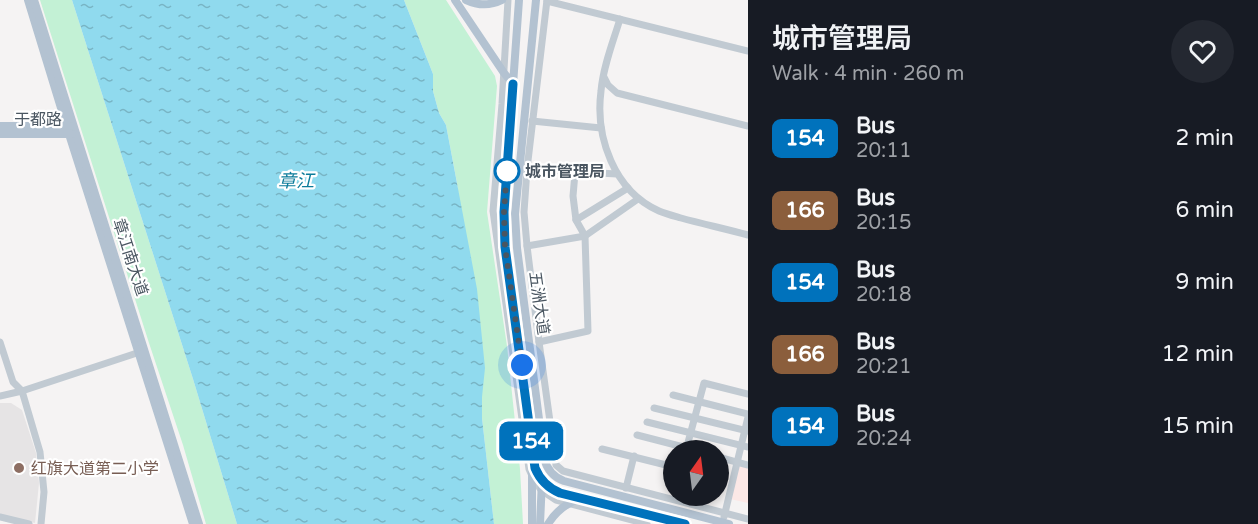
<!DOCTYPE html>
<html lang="en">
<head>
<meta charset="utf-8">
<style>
  :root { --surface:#171b24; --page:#242831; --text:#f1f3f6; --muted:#9ea1a6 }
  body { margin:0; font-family:"Varela Round","Noto Sans SC",sans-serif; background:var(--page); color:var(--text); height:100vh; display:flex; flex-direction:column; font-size:22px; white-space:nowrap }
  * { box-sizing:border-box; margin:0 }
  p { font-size:20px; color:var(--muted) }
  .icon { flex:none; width:33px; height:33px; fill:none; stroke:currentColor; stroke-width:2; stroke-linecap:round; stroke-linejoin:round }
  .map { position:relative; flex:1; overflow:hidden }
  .drawer { display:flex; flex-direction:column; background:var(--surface); width:510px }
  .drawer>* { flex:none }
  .badge { padding:0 12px; border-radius:9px; font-size:21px; line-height:39px }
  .needle { width:39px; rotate:14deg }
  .fabs { position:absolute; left:663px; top:440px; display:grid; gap:12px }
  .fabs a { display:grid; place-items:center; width:66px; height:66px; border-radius:50%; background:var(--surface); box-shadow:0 3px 9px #0003; font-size:30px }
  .you { position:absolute; width:30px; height:30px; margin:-15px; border:4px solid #fff; border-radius:50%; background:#1a73e8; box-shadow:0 0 0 9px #1a73e833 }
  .map>.badge { position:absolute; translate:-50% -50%; box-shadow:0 0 0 3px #fff }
  .round { display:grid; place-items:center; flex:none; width:63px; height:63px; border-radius:32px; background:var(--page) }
  .overview { display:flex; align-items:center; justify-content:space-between; height:102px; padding:0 24px }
  h1 { font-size:28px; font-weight:600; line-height:45px }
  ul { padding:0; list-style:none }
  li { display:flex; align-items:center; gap:18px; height:72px; padding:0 24px }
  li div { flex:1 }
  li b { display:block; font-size:22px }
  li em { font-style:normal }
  li .badge { min-width:66px; font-weight:700; text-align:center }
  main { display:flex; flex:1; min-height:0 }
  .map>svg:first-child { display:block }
</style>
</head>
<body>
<main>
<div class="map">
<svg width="748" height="524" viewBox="0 0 748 524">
  <defs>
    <pattern id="water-ripples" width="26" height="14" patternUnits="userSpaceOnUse" patternTransform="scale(1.5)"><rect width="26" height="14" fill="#90daee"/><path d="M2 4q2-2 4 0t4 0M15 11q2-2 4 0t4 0" fill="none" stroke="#78b4c4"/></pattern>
  </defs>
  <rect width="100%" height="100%" fill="#f5f3f3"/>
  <polygon fill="#e6e4e5" points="0,403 11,403 22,410 36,453 39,483 35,523 0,514"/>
  <polygon fill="#fce8e6" points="739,465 748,467 748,503 730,499"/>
  <g fill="#c3f1d5">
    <polygon points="40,0 72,0 193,379 237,524 206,524 183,445 149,343"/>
    <polygon points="404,0 446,0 495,76 497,86 487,212 507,346 520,469 523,524 494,524 482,418 482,397 457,183 446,125 439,113 433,91 433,74"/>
  </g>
  <polygon fill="url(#water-ripples)" points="72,0 404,0 433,74 433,91 439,113 446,125 477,289 485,368 482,397 482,418 494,524 237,524 193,379"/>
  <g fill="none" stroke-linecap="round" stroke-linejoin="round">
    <g stroke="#c1cad2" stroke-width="7">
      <polyline points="508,0 502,104 493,211 529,469 534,480 541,490 556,500 647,524"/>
      <polyline points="547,0 527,169 524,212 527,246 539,342 556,465 563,471 748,519"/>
      <polyline points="547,1 748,51"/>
      <path d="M620,19c-7,23 -17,48 -19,72 -6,46 13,100 58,120 7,3 15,5 22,7 22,6 45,11 67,17"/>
      <polyline points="604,77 608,85 617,93 748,126"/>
      <polyline points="532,121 601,128"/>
      <polyline points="527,169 617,174"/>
      <polyline points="576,220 628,188"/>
      <polyline points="527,246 585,236 638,199"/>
      <polyline points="0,342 13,382 22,391 40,452 44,492 41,524"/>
      <polyline points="539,342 588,331 585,236 576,220 573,196 575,173"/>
      <polyline points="673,395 748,414"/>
      <polyline points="0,396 22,391 143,351"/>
      <polyline points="654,408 748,431"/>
      <polyline points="647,422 748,447"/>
      <polyline points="637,435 695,450"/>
      <polyline points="602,449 674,467"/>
      <polyline points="686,450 704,383 748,394"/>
      <polyline points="718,457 748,465"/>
      <polyline points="626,488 634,456"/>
      <polyline points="0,517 29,524"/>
      <polyline points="724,517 748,417"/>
    </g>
    <g stroke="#b3c2d1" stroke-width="8">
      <polyline points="28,0 69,134 193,524"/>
      <polyline points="34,0 199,524"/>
      <polyline points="455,0 504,73 513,84"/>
      <path d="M466,0c13,6 24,6 36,0"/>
      <path d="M519,0l-15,212 1,35 14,96 16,125c5,12 13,20 25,25l125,31"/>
      <path d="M536,0l-21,214 2,34 27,210c3,12 9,19 20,23l165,43"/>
      <polyline points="0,126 70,126"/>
      <polyline points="0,134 72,134"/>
      <polyline points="532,465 532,524"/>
      <polyline points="540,524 542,480"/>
      <path d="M548,524c8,-13 18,-21 33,-26"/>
    </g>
  </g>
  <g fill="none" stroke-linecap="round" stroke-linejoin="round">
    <defs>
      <path id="line" d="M513,84l-9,128 1,35 30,221c5,12 13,20 25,25l125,31"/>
    </defs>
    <use href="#line" stroke="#fff" stroke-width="14"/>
    <use href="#line" stroke="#0072bc" stroke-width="9"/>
    <polyline stroke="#4a5661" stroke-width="6" stroke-dasharray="0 10.8" points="507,171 507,170 504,212 505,247 522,365"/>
  </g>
  <circle fill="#fff" stroke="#0072bc" stroke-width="3" cx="507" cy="171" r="12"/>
  <circle fill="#8d6e63" stroke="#fff" stroke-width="2" cx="19" cy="468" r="6"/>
  <g text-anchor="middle" stroke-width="4.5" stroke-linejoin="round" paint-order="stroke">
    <g font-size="16" fill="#4a5661" stroke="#fff">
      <text x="38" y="125">于都路</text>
      <text transform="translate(131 257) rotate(72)" y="6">章江南大道</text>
      <text transform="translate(540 303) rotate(82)" y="6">五洲大道</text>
    </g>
    <g font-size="16" font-weight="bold" fill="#4a5661" stroke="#fff" text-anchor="start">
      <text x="525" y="177">城市管理局</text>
    </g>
    <g font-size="16" fill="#785e54" stroke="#fff" text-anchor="start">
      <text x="31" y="474">红旗大道第二小学</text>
    </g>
    <g font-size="18" font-style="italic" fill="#0c7c9b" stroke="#fff">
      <text x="296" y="187">章江</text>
    </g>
  </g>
</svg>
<div class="fabs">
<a><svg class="needle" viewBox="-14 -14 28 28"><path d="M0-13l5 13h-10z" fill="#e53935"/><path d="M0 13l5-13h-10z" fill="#9ea1a6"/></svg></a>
</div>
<div class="you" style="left:522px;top:365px"></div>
<b class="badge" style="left:531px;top:441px;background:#0072bc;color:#fff">154</b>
</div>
<section class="drawer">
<div class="overview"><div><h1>城市管理局</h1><p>Walk · 4 min · 260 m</p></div><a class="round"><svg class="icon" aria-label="heart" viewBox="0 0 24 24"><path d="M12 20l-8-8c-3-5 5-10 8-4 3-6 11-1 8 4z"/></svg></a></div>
<ul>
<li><span class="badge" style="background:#0072bc;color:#fff">154</span><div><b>Bus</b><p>20:11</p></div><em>2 min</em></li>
<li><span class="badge" style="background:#8b5e3c;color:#fff">166</span><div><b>Bus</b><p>20:15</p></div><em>6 min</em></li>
<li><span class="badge" style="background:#0072bc;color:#fff">154</span><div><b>Bus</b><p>20:18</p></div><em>9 min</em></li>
<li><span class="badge" style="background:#8b5e3c;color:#fff">166</span><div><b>Bus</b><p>20:21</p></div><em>12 min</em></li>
<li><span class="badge" style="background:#0072bc;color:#fff">154</span><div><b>Bus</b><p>20:24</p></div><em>15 min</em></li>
</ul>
</section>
</main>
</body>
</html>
